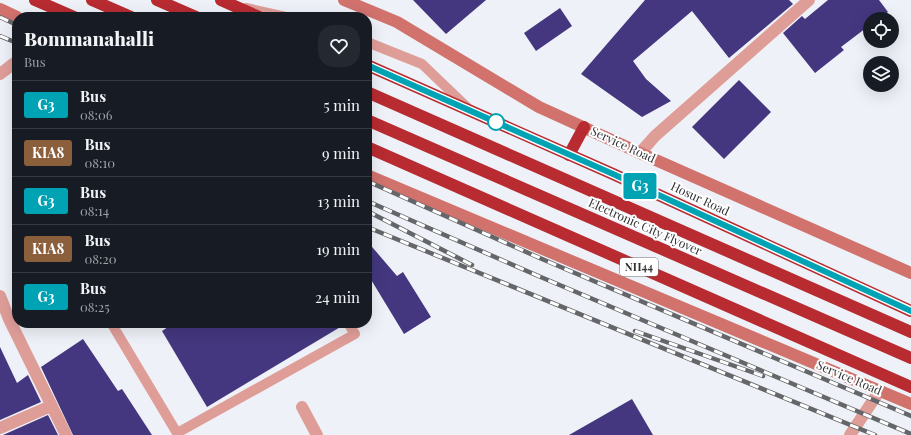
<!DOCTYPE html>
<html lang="en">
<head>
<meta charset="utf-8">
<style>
  :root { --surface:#171b24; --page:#242831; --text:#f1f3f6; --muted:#9ea1a6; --line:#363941 }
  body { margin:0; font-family:"Playfair Display",serif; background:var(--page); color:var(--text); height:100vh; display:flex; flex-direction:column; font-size:15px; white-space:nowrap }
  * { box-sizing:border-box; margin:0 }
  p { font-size:13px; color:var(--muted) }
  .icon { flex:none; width:22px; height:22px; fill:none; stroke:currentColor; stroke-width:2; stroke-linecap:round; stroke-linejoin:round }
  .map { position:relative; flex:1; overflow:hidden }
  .sheet { position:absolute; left:12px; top:12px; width:360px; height:316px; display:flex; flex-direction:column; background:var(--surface); border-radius:16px; box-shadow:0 4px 16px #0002 }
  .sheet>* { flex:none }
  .badge { padding:0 8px; border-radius:3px; font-size:14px; line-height:26px }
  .fabs { position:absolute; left:863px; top:12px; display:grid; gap:8px }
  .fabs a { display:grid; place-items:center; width:36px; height:36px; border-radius:50%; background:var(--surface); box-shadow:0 4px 16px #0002; font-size:20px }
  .map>.badge { position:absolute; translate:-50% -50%; box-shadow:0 0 0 2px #fff }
  .round { display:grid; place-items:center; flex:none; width:42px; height:42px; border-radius:16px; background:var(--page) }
  .summary { display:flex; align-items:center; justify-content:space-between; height:68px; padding:0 12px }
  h1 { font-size:19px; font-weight:800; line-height:30px }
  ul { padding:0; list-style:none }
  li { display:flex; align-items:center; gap:12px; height:48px; padding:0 12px; border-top:1px solid var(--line) }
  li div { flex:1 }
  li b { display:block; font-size:15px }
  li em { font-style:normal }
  li .badge { min-width:44px; font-weight:700; text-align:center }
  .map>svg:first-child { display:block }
</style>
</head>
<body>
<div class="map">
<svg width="911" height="435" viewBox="0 0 911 435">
  <rect width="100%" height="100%" fill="#eef1f7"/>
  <g fill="#44377f">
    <polygon points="413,0 486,0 446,34"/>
    <polygon points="645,0 789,0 793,4 729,58 692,11 633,61 646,79 671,101 642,117 581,74"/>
    <polygon points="828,0 879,0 888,12 879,19 870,19 870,25 841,47 844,50 815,73 783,33 802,16 805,19"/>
    <polygon points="560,8 572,26 536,51 524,33"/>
    <polygon points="739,80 771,112 724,159 692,127"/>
    <polygon points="367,241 397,276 403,272 431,317 404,334 367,273"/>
    <polygon points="174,323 342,323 342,326 207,407 162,331"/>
    <polygon points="83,339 118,391 122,389 152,435 73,435 41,367"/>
    <polygon points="0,347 17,383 28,375 41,402 0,420"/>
    <polygon points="632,399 653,435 569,435"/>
    <polygon points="48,415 58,435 3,435"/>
  </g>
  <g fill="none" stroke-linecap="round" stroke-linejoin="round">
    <g stroke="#df9d98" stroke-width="10">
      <polyline points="246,8 286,17"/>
      <polyline points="367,42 422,64 469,109"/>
      <polyline points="117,323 113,326 177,433 355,334 348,323"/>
    </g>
    <g stroke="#df9d98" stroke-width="12">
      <polyline points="0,74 17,61"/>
      <polyline points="640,153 655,136 809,0"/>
      <polyline points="0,296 9,319 66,435"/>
      <polyline points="302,407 317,435"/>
      <polyline points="0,428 51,406"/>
      <polyline points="850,435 880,390"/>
    </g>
    <g stroke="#d1726d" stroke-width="12">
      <polyline points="344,0 397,22 539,107 640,153 911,273"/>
      <polyline points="0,9 17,17"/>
      <polyline points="367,175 911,404"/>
    </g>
    <g stroke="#b72b31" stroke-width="12">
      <polyline points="35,0 74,17"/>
      <polyline points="92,0 131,17"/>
      <polyline points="157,0 196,17"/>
      <polyline points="221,0 259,17"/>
      <polyline points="367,65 613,174 911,311"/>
      <polyline points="367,92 911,332"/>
      <polyline points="367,120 911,358"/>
      <polyline points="367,147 911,387"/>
      <polyline points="569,155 584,127"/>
    </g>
    <defs>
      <g id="rail">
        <polyline points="0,17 17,25"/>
        <polyline points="0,36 17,43"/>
        <polyline points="367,181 542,259 911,416"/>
        <polyline points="367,201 536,275 911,434"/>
        <polyline points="367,211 472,265"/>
        <polyline points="367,227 875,435"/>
        <polyline points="635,331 763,376"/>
      </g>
    </defs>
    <use href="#rail" stroke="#656669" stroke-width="4.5"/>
    <use href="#rail" stroke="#fff" stroke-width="3" stroke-dasharray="9" stroke-linecap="butt"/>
  </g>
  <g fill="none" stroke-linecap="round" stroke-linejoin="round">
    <defs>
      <polyline id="line" points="367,65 613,174 911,311"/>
    </defs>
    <use href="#line" stroke="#fff" stroke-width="9"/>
    <use href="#line" stroke="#00a3b4" stroke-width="6"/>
  </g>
  <circle fill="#fff" stroke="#00a3b4" stroke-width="2" cx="496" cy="122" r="8"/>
  <g text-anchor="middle" stroke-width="4" stroke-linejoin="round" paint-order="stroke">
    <rect fill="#fff" stroke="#6e6f70" stroke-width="1" x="620" y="258" width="38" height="18" rx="3"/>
    <g font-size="11" font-weight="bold" fill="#303133">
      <text x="639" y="271">NH44</text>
    </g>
    <g font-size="12" fill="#303133" stroke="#fff">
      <text transform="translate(623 145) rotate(25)" y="4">Service Road</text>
      <text transform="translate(700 199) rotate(25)" y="4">Hosur Road</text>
      <text transform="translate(645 227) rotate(24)" y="4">Electronic City Flyover</text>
      <text transform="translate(849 378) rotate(23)" y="4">Service Road</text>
    </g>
  </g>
</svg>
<div class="fabs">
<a><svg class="icon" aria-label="locate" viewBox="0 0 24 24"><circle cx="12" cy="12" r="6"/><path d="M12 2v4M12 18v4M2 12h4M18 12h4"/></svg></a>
<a><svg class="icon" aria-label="layers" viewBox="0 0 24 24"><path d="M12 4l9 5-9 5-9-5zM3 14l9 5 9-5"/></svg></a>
</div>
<b class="badge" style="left:640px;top:186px;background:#00a3b4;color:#fff">G3</b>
<section class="sheet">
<div class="summary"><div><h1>Bommanahalli</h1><p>Bus</p></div><a class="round"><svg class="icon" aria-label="heart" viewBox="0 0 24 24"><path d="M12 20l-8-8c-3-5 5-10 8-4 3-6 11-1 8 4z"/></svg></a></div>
<ul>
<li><span class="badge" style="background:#00a3b4;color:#fff">G3</span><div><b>Bus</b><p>08:06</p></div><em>5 min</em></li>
<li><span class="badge" style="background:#8b5e3c;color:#fff">KIA8</span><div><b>Bus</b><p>08:10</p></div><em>9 min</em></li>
<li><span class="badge" style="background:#00a3b4;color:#fff">G3</span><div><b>Bus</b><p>08:14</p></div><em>13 min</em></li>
<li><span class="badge" style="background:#8b5e3c;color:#fff">KIA8</span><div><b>Bus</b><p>08:20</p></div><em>19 min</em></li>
<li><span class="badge" style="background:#00a3b4;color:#fff">G3</span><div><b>Bus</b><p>08:25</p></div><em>24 min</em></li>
</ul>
</section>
</div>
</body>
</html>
